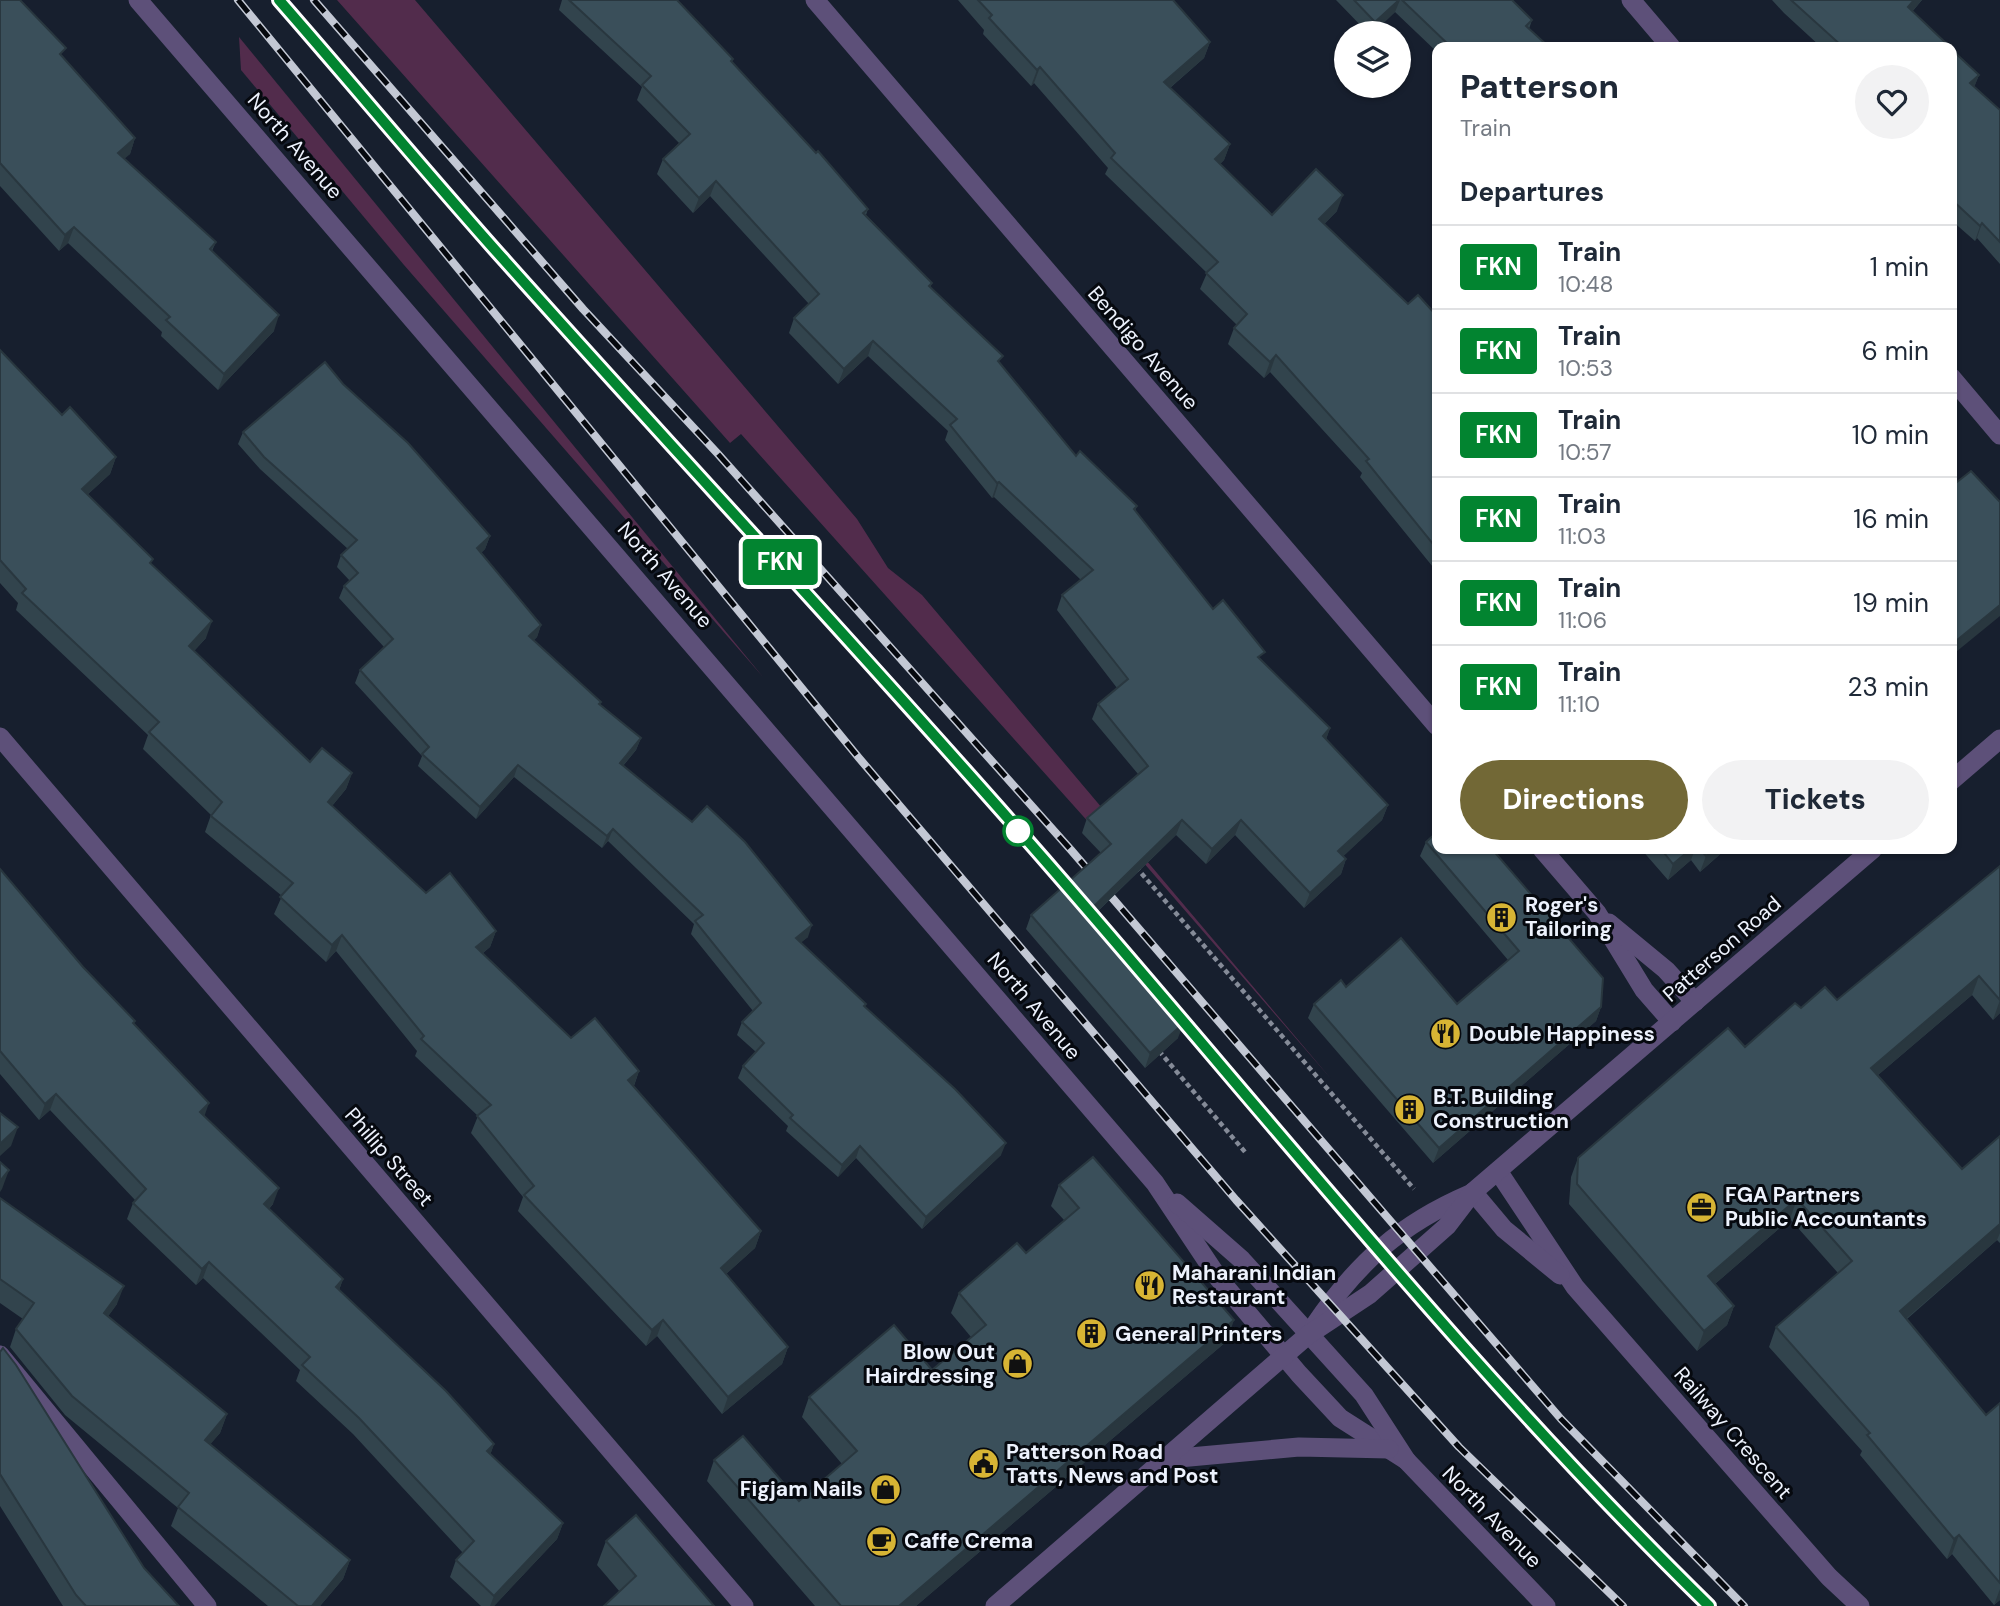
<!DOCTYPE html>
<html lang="en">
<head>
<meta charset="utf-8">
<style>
  :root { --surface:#fff; --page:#f2f2f3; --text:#1f2937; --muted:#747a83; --line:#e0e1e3; --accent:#726836 }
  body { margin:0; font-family:"DM Sans",sans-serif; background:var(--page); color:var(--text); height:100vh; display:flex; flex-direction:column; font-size:26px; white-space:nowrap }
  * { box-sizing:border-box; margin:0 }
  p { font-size:23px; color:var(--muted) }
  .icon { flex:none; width:38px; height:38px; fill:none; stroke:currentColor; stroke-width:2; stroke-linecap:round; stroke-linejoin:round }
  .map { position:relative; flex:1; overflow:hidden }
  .panel { position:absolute; left:1432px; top:42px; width:525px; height:812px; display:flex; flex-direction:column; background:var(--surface); border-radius:14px; box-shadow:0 2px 5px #0004 }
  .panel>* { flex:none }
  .badge { padding:0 14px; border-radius:5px; font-size:24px; line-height:46px }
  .fabs { position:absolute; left:1334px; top:21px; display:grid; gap:14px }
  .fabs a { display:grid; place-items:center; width:77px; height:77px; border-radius:50%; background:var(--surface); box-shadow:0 2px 5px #0004; font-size:35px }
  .map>.badge { position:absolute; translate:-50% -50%; box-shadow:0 0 0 4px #fff }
  h2 { padding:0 28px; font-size:26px; line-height:63px }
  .round { display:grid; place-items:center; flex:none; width:74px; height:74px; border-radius:37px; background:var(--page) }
  .overview { display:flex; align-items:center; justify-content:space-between; height:119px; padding:0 28px }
  h1 { font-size:33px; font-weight:800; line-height:52px }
  .action { display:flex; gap:14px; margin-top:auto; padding:14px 28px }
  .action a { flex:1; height:80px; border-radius:42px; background:var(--accent); color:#fff; font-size:28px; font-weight:800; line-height:80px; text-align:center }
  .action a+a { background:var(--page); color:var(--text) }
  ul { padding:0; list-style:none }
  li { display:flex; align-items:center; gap:21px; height:84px; padding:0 28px; border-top:2px solid var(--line) }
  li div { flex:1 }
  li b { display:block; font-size:26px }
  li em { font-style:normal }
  li .badge { min-width:77px; font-weight:700; text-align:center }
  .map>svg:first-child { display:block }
</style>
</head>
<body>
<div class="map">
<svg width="2000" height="1606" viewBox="0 0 2000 1606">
  <rect width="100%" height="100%" fill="#171f2e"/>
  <g fill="#522c4c">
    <polygon points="337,0 415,0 857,519 888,568 922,595 1332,1080 1103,816 1091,825 741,434 730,443"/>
    <polygon points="239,37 763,677 404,265 241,70"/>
  </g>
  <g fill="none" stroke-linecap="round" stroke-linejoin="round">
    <g stroke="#858b98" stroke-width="4.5" stroke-dasharray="5 3.5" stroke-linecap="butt">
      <polyline points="1136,867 1414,1189"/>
      <polyline points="1159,1051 1245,1152"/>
    </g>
    <polyline stroke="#5d5079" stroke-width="19" points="0,1355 207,1606"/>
    <g stroke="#5d5079" stroke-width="19">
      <polyline points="138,0 1155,1183 1219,1279 1299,1374 1340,1418 1406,1460"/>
      <polyline points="815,0 1437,726"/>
      <polyline points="1631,0 1671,47"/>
      <polyline points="1951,377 2000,435"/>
      <polyline points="0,737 744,1606"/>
      <polyline points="1542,849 1597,913 1644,990 1672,1022"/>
      <polyline points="1609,923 1666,970 1695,1002"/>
      <polyline points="1498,1171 1575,1287 1829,1577 1860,1606"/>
      <polyline points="1473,1192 1504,1229 1560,1275"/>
      <polyline points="1177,1203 1242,1260 1364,1395 1406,1460 1546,1606"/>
    </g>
    <g stroke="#5d5079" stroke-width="19">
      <polyline points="1951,781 2000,739"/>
      <path d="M1314,1326c43,-63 86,-102 156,-132"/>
      <polyline points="1168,1459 1299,1447 1389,1449"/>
      <polyline points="995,1606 1308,1335 1370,1294 1447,1226 1473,1192 1873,849"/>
    </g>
    <defs>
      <g id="rail">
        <polyline points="238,0 859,758 1236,1200 1459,1447 1623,1606"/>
        <path d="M279,0c75,87 150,175 226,261 182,205 370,404 550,611 215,247 419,504 654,734"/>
        <polyline points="314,0 583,309 718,454 1071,850 1561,1419 1744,1606"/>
      </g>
    </defs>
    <use href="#rail" stroke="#c3c8d4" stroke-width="8"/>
    <use href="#rail" stroke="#06090f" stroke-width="5" stroke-dasharray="16" stroke-linecap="butt"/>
  </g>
  <g fill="#32444d">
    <polygon points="0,0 63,57 135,138 130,154 124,158 216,242 212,251 274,331 218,390 161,336 162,332 68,243 59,251 0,186"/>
    <polygon points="562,0 677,0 733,59 732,62 868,209 866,215 932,283 930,288 1000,363 1076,456 1137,506 1135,511 1213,609 1262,661 1330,728 1326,739 1388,805 1382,820 1343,856 1346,859 1341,874 1304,908 1235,835 1206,864 1176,835 1092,917 1178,1038 1145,1068 1026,929 1031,915 1101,853 1082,833 1087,818 1138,774 1092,719 1098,704 1117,688 1057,610 1062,595 1081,580 994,497 992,498 945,440 948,431 868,356 838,384 789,333 794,318 809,304 710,196 693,213 657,174 663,159 679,143 637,100 642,87 559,10"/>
    <polygon points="958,0 1173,0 1210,42 1204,58 1170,88 1230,144 1224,160 1220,164 1272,215 1337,211 1324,224 1408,304 1437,316 1437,572 1360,477 1362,473 1270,372 1264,378 1228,344 1234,328 1237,325 1200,289 1207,273 1105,174 1108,168 1034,83 1031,86 983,34 984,30"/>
    <polygon points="1336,0 1512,0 1532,20 1529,29 1549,47 1437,47 1437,52 1395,12 1373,33 1368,33"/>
    <polygon points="1772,0 1922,0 1912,12 1950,47 1821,47 1784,13"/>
    <polygon points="1951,49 1979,75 1974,87 2000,110 2000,264 1977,238 1975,241 1951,220"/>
    <polygon points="0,350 62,415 116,457 110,474 87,495 151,564 206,638 194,651 310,762 352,773 346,789 332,806 426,893 496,931 490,947 483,953 571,1038 639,1071 634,1086 761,1231 755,1248 726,1274 788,1347 782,1364 722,1414 657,1336 646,1346 518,1211 523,1197 471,1133 478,1116 415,1056 417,1051 336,951 326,962 274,914 282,896 205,832 211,815 143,749 148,735 16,610 18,603 0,583"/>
    <polygon points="343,384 490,536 485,549 481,553 541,625 537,637 534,640 600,704 641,738 636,750 623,766 808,937 801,942 865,1007 1001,1155 922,1229 856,1158 838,1177 786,1131 788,1126 738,1078 743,1066 756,1052 737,1035 742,1022 753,1011 691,934 694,924 608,841 602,848 514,777 476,819 418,766 422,756 355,683 360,670 384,647 339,598 344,586 350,581 337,567 341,555 348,549 260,469 238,444 243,432"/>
    <polygon points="1426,842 1601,1007 1596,1021 1433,1163 1308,1018 1314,1004 1346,987 1457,1004 1508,960 1420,856"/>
    <polygon points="1641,849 1726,849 1700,872 1691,860 1668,880"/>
    <polygon points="2000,866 2000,1013 1993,1020 1972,995 1878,1075 1962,1169 2000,1136 2000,1243 1997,1240 1907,1319 1986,1415 2000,1403 2000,1600 1994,1605 1952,1554 1947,1559 1860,1455 1862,1451 1769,1347 1776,1327 1838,1273 1790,1219 1715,1284 1734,1306 1727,1325 1697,1351 1569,1204 1571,1177 1578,1158 1801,1008 1837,1000"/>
    <polygon points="0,869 83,967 134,1024 273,1204 269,1209 343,1279 339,1290 494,1444 490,1455 563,1523 557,1539 494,1606 481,1606 450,1577 456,1560 463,1553 353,1434 296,1381 300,1370 203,1278 196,1285 127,1219 133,1203 135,1200 50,1110 39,1120 0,1074"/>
    <polygon points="1059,1185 1227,1341 916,1606 815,1606 707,1481 714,1460 799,1501 842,1464 802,1417 809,1397 932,1370 971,1337 951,1313 959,1293 1026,1253 1064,1220 1051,1206"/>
    <polygon points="0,1198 117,1304 108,1316 227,1414 220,1433 210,1444 350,1560 343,1579 320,1606 268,1606 171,1526 178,1508 65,1415 10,1347 16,1329 23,1319 0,1303"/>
    <polygon points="0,1352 144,1568 179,1606 63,1606 0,1506"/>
    <polygon points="606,1541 714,1606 620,1592 597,1565"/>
  </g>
  <g fill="#29373f">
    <polygon points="1399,0 1400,0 1395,12 1373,33 1371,33 1375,22"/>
    <polygon points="1914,0 1922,0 1902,23 1908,7"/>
    <polygon points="1210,42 1204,58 1158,98 1164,82"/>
    <polygon points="1040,67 1034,83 1031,86 1037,70"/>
    <polygon points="1979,75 1973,90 1970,83"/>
    <polygon points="135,138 130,154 113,169 118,153"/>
    <polygon points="1230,144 1224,160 1209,175 1215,159"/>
    <polygon points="716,181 710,196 693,213 699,198"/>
    <polygon points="1343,195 1337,211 1313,236 1319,219"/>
    <polygon points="1982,223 1977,238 1975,241 1980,226"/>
    <polygon points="74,227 68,243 59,251 65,235"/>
    <polygon points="279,315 274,331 218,390 224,374"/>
    <polygon points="873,341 868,356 838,384 844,369"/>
    <polygon points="1276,355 1270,372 1264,378 1270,362"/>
    <polygon points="116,457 110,474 75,506 82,489"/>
    <polygon points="999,482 994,497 992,498 997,483"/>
    <polygon points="490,536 485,549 472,560 477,548"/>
    <polygon points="2000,605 2000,616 1951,656 1951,645"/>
    <polygon points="212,621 206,638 183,663 189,646"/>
    <polygon points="541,625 537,637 524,648 529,636"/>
    <polygon points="1330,728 1325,743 1323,736"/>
    <polygon points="641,738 636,750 615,775 620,763"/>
    <polygon points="518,765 514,777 476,819 480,807"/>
    <polygon points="352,773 346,789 322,818 328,802"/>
    <polygon points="1388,805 1382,820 1333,866 1338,851"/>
    <polygon points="1182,820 1176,835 1082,926 1088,912"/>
    <polygon points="1241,820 1235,835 1206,864 1212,849"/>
    <polygon points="613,829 608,841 602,848 607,836"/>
    <polygon points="1691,849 1695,849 1691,860 1668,880 1673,864"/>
    <polygon points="1714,849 1726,849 1700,872 1706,856"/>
    <polygon points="1346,859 1341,874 1304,908 1310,893"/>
    <polygon points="812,925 808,937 792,950 796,938"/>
    <polygon points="496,931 490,947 470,963 476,947"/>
    <polygon points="342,935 336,951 326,962 332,945"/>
    <polygon points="1979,976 1972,995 1864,1087 1871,1068"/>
    <polygon points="2000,1000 2000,1013 1993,1020"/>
    <polygon points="1601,1007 1596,1021 1433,1163 1439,1148"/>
    <polygon points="1184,1023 1178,1038 1145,1068 1150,1053"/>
    <polygon points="639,1071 633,1088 628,1080"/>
    <polygon points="56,1094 50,1110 39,1120 45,1104"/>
    <polygon points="209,1103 203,1120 200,1112"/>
    <polygon points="18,1127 11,1146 0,1156 0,1144"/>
    <polygon points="1006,1143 1001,1155 922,1229 926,1217"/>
    <polygon points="860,1146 856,1158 838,1177 842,1165"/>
    <polygon points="9,1170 2,1189 0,1192 0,1181"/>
    <polygon points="279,1188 273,1204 258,1221 264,1204"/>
    <polygon points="1797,1199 1790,1219 1701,1296 1708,1276"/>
    <polygon points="2000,1224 2000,1233 1997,1240 1893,1330 1900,1311"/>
    <polygon points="761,1231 755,1248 715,1284 721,1268"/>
    <polygon points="209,1262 203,1278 196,1285 202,1269"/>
    <polygon points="343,1279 337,1296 336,1287"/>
    <polygon points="124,1286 117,1304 97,1332 104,1313"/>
    <polygon points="1734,1306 1727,1325 1697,1351 1704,1331"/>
    <polygon points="663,1320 657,1336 646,1346 652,1330"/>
    <polygon points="1234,1320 1227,1341 916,1606 899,1606"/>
    <polygon points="788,1347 782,1364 722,1414 728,1397"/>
    <polygon points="227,1414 220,1433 198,1459 205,1440"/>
    <polygon points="494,1444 488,1461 487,1451"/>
    <polygon points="563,1523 557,1539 494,1606 490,1606 494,1596"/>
    <polygon points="1959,1535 1952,1554 1947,1559 1954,1539"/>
    <polygon points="350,1560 343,1579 320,1606 312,1606"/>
    <polygon points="2000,1589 2000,1600 1994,1605"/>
  </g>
  <g fill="#3a4f5a" stroke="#29373f" stroke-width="2">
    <polygon points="0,0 20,0 66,48 60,54 135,138 118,153 216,242 210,249 279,315 224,374 166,320 170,317 74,227 65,235 0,163"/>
    <polygon points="569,0 677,0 733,59 731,61 816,153 818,151 868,209 863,213 932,283 929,286 1003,356 998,361 1076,456 1080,451 1137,506 1134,509 1213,609 1223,600 1265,652 1258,657 1330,728 1323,736 1388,805 1338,851 1346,859 1310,893 1241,820 1212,849 1182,820 1088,912 1184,1023 1150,1053 1031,915 1111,844 1087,818 1148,766 1098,704 1128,679 1062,595 1093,570 999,482 997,483 950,425 957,419 873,341 844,369 794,318 819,294 716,181 699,198 663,159 690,134 642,85 651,76"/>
    <polygon points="978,0 1173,0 1210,42 1164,82 1230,144 1215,159 1272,215 1316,169 1343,195 1319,219 1408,304 1418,295 1437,316 1437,549 1366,461 1369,459 1276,355 1270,362 1234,328 1247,314 1206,273 1218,262 1111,158 1115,153 1040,67 1037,70 989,18 992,15"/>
    <polygon points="1354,0 1399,0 1375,22"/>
    <polygon points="1402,0 1512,0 1532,20 1526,26 1549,47 1451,47"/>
    <polygon points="1791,0 1914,0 1908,7 1950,47 1843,47"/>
    <polygon points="1951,49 1979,75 1970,83 2000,110 2000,242 1982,223 1980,226 1951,199"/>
    <polygon points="0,350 62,415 70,407 116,457 82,489 153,559 150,563 212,621 189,646 310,762 322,748 352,773 328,802 426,893 450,873 496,931 476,947 571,1038 595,1018 639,1071 628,1080 761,1231 721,1268 788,1347 728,1397 663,1320 652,1330 524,1195 534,1186 477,1116 491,1105 421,1039 424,1036 342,935 332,945 280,897 293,883 211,816 222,802 149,732 159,722 22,593 26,589 0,560"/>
    <polygon points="325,362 343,384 408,443 490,536 477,548 541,625 529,636 601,702 599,704 641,738 620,763 692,822 707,806 745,842 812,925 796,938 866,1004 864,1006 955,1089 1006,1143 926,1217 860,1146 842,1165 790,1118 793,1115 743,1066 764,1043 742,1022 761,1003 695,921 703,915 613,829 607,836 518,765 480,807 422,754 429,747 360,670 393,639 344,586 358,573 341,555 357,540 264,457 243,432"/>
    <polygon points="1971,471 2000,502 2000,605 1951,645 1951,485 1952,486"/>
    <polygon points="1437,832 1437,849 1492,849 1603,978 1601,1007 1439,1148 1314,1004 1341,980 1346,987 1401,938 1457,1004 1519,951 1426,842"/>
    <polygon points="1661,849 1691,849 1673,864"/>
    <polygon points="1700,849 1714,849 1706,856"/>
    <polygon points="2000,866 2000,1000 1979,976 1871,1068 1962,1169 2000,1136 2000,1224 1900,1311 1986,1415 2000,1403 2000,1583 1959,1535 1954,1539 1867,1435 1870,1433 1776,1327 1852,1261 1797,1199 1708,1276 1734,1306 1704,1331 1577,1184 1578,1158 1728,1028 1745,1047 1795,1003 1801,1008 1825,987 1837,1000"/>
    <polygon points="0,869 83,967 135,1021 133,1023 209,1103 200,1112 279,1188 264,1204 343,1279 336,1287 446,1391 494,1444 487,1451 563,1523 494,1596 456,1560 474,1541 359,1418 302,1365 310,1357 209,1262 202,1269 133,1203 146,1189 56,1094 45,1104 0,1051"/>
    <polygon points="0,1113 18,1127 0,1144"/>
    <polygon points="1093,1157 1234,1320 899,1606 841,1606 714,1460 743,1436 799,1501 857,1451 809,1397 894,1325 932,1370 986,1325 959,1293 1017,1243 1026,1253 1079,1208 1059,1185"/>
    <polygon points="0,1162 9,1170 0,1181"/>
    <polygon points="0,1198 124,1286 104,1313 227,1414 205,1440 350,1560 312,1606 298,1606 178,1507 189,1493 72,1396 16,1329 34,1303 0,1279"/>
    <polygon points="3,1348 16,1365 144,1568 179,1606 86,1606 76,1595 0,1474 0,1352"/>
    <polygon points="636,1515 714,1606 604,1606 636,1576 606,1541"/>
  </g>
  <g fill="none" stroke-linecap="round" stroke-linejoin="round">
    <defs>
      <path id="line" d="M279,0c76,87 150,176 226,261 183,205 370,404 550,611 215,247 419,504 654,734"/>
    </defs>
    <use href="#line" stroke="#fff" stroke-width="16"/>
    <use href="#line" stroke="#028430" stroke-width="10"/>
  </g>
  <defs>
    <symbol id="building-disc" viewBox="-11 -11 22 22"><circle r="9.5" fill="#d7b434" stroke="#06090f"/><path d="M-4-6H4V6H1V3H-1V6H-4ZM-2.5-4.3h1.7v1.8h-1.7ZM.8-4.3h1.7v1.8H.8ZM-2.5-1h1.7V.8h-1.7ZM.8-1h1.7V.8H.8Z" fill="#111"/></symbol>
    <symbol id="restaurant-disc" viewBox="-11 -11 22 22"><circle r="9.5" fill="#d7b434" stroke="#06090f"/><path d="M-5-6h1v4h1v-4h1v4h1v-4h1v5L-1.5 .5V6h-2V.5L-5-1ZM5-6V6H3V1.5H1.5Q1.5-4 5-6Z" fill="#111"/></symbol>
    <symbol id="office-disc" viewBox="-11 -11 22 22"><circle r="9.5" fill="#d7b434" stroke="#06090f"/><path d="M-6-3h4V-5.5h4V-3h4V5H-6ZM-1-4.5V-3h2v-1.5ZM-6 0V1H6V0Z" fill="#111"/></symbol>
    <symbol id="shop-disc" viewBox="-11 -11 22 22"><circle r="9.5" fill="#d7b434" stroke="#06090f"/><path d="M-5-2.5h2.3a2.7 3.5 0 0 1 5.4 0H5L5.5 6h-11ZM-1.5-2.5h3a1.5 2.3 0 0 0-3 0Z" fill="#111"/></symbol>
    <symbol id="civic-disc" viewBox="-11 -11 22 22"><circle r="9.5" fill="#d7b434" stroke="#06090f"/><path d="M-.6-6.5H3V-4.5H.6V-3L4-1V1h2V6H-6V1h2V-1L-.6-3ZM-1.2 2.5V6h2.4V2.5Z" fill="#111"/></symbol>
    <symbol id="cafe-disc" viewBox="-11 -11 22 22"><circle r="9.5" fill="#d7b434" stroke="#06090f"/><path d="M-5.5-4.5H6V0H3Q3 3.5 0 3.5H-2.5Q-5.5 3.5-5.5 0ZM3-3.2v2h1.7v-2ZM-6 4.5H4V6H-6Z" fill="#111"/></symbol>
  </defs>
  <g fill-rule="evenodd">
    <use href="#building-disc" x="1484" y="900" width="35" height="35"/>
    <use href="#restaurant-disc" x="1428" y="1016" width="35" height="35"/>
    <use href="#building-disc" x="1392" y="1092" width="35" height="35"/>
    <use href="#office-disc" x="1684" y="1190" width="35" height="35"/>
    <use href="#restaurant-disc" x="1132" y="1268" width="35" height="35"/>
    <use href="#building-disc" x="1074" y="1316" width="35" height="35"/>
    <use href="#shop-disc" x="1000" y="1346" width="35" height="35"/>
    <use href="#civic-disc" x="966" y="1446" width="35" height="35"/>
    <use href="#shop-disc" x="868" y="1472" width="35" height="35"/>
    <use href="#cafe-disc" x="864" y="1524" width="35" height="35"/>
  </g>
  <circle fill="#fff" stroke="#028430" stroke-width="3.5" cx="1018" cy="831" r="14"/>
  <g text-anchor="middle" stroke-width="6" stroke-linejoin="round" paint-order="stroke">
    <g font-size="21" fill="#edf2fd" stroke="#06090f">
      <text transform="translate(295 146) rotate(49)" y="7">North Avenue</text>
      <text transform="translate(1143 348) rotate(49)" y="7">Bendigo Avenue</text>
      <text transform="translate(665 575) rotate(49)" y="7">North Avenue</text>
      <text transform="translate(1722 949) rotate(-41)" y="7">Patterson Road</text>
      <text transform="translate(1034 1006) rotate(50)" y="7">North Avenue</text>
      <text transform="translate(389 1157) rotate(49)" y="7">Phillip Street</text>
      <text transform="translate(1733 1433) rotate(49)" y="7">Railway Crescent</text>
      <text transform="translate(1492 1517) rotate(46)" y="7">North Avenue</text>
    </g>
    <g font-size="21" font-weight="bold" fill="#edf2fd" stroke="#06090f" text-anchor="start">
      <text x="1525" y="912">Roger's<tspan x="1525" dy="24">Tailoring</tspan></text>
      <text x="1469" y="1041">Double Happiness</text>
      <text x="1433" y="1104">B.T. Building<tspan x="1433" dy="24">Construction</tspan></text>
      <text x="1725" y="1202">FGA Partners<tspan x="1725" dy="24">Public Accountants</tspan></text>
      <text x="1172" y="1280">Maharani Indian<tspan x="1172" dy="24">Restaurant</tspan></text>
      <text x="1115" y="1341">General Printers</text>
      <text x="995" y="1359" text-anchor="end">Blow Out<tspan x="995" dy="24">Hairdressing</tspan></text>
      <text x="1006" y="1459">Patterson Road<tspan x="1006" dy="24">Tatts, News and Post</tspan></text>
      <text x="863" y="1496" text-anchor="end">Figjam Nails</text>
      <text x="904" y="1548">Caffe Crema</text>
    </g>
  </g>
</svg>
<div class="fabs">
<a><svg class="icon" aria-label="layers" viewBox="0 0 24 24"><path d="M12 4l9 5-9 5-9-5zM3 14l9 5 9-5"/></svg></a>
</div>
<b class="badge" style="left:780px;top:562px;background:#028430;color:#fff">FKN</b>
<section class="panel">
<div class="overview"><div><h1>Patterson</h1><p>Train</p></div><a class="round"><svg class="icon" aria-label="heart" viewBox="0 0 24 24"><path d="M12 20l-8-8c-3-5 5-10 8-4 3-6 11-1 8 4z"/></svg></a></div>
<h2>Departures</h2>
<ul>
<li><span class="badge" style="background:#028430;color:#fff">FKN</span><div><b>Train</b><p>10:48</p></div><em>1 min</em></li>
<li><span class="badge" style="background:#028430;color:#fff">FKN</span><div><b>Train</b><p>10:53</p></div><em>6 min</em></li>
<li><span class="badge" style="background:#028430;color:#fff">FKN</span><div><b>Train</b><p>10:57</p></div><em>10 min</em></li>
<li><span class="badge" style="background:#028430;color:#fff">FKN</span><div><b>Train</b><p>11:03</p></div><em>16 min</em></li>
<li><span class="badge" style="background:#028430;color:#fff">FKN</span><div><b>Train</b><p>11:06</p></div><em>19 min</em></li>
<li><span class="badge" style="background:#028430;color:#fff">FKN</span><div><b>Train</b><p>11:10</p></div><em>23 min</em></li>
</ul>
<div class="action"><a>Directions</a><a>Tickets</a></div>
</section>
</div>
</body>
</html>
